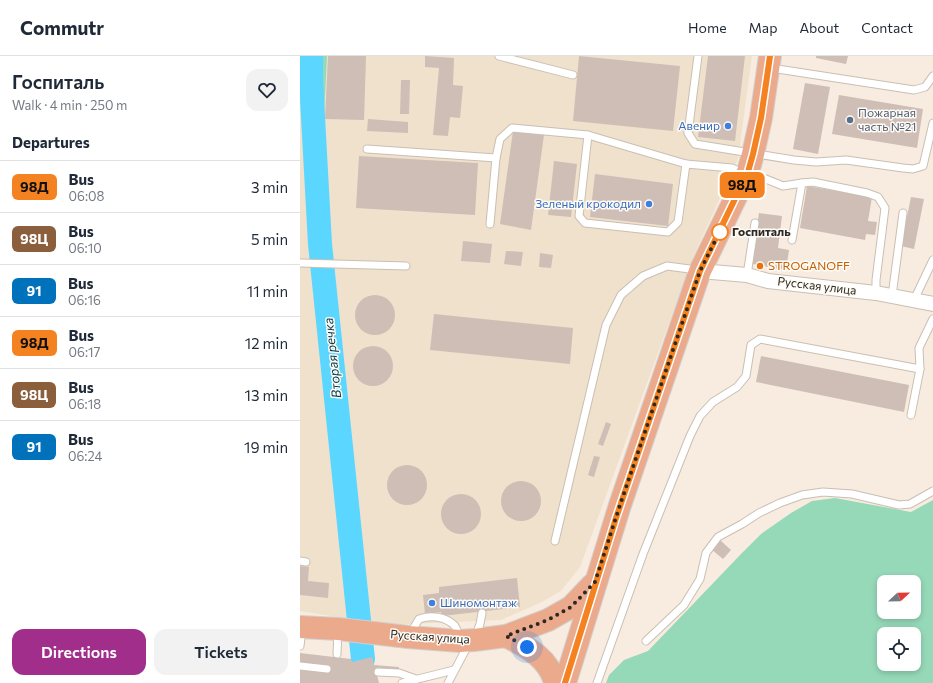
<!DOCTYPE html>
<html lang="en">
<head>
<meta charset="utf-8">
<style>
  :root { --surface:#fff; --page:#f2f2f3; --text:#1f2937; --muted:#747a83; --line:#e0e1e3; --accent:#a02e8a }
  body { margin:0; font-family:Commissioner,sans-serif; background:var(--page); color:var(--text); height:100vh; display:flex; flex-direction:column; font-size:15px; white-space:nowrap }
  * { box-sizing:border-box; margin:0 }
  p { font-size:13px; color:var(--muted) }
  .icon { flex:none; width:22px; height:22px; fill:none; stroke:currentColor; stroke-width:2; stroke-linecap:round; stroke-linejoin:round }
  .map { position:relative; flex:1; overflow:hidden }
  .details { display:flex; flex-direction:column; background:var(--surface); width:300px }
  .details>* { flex:none }
  .badge { padding:0 8px; border-radius:6px; font-size:14px; line-height:26px }
  .needle { width:26px; rotate:68deg }
  .buttons { position:absolute; left:577px; top:519px; display:grid; gap:8px }
  .buttons a { display:grid; place-items:center; width:44px; height:44px; border-radius:8px; background:var(--surface); box-shadow:0 2px 6px #0003; font-size:20px }
  .you { position:absolute; width:20px; height:20px; margin:-10px; border:3px solid #fff; border-radius:50%; background:#1a73e8; box-shadow:0 0 0 6px #1a73e833 }
  .map>.badge { position:absolute; translate:-50% -50%; box-shadow:0 0 0 2px #fff }
  h2 { padding:0 12px; font-size:15px; line-height:36px }
  .round { display:grid; place-items:center; flex:none; width:42px; height:42px; border-radius:12px; background:var(--page) }
  .overview { display:flex; align-items:center; justify-content:space-between; height:68px; padding:0 12px }
  h1 { font-size:19px; font-weight:600; line-height:30px }
  .action { display:flex; gap:8px; margin-top:auto; padding:8px 12px }
  .action a { flex:1; height:46px; border-radius:12px; background:var(--accent); color:#fff; font-size:16px; font-weight:600; line-height:46px; text-align:center }
  .action a+a { background:var(--page); color:var(--text) }
  ul { padding:0; list-style:none }
  li { display:flex; align-items:center; gap:12px; height:52px; padding:0 12px; border-top:1px solid var(--line) }
  li div { flex:1 }
  li b { display:block; font-size:15px }
  li em { font-style:normal }
  li .badge { min-width:44px; font-weight:700; text-align:center }
  header { display:flex; align-items:center; gap:24px; box-sizing:border-box; height:56px; padding:0 20px; background:var(--surface); border-bottom:1px solid var(--line) }
  header strong { font-size:19px }
  nav { display:flex; gap:22px; margin-inline-start:auto; font-size:14px }
  main { display:flex; flex:1; min-height:0 }
  .map>svg:first-child { display:block }
</style>
</head>
<body>
<header>
<strong>Commutr</strong>
<nav><a>Home</a><a>Map</a><a>About</a><a>Contact</a></nav>
</header>
<main>
<section class="details">
<div class="overview"><div><h1>Госпиталь</h1><p>Walk · 4 min · 250 m</p></div><a class="round"><svg class="icon" aria-label="heart" viewBox="0 0 24 24"><path d="M12 20l-8-8c-3-5 5-10 8-4 3-6 11-1 8 4z"/></svg></a></div>
<h2>Departures</h2>
<ul>
<li><span class="badge" style="background:#f58220;color:#111">98Д</span><div><b>Bus</b><p>06:08</p></div><em>3 min</em></li>
<li><span class="badge" style="background:#8b5e3c;color:#fff">98Ц</span><div><b>Bus</b><p>06:10</p></div><em>5 min</em></li>
<li><span class="badge" style="background:#0072bc;color:#fff">91</span><div><b>Bus</b><p>06:16</p></div><em>11 min</em></li>
<li><span class="badge" style="background:#f58220;color:#111">98Д</span><div><b>Bus</b><p>06:17</p></div><em>12 min</em></li>
<li><span class="badge" style="background:#8b5e3c;color:#fff">98Ц</span><div><b>Bus</b><p>06:18</p></div><em>13 min</em></li>
<li><span class="badge" style="background:#0072bc;color:#fff">91</span><div><b>Bus</b><p>06:24</p></div><em>19 min</em></li>
</ul>
<div class="action"><a>Directions</a><a>Tickets</a></div>
</section>
<div class="map">
<svg width="633" height="627" viewBox="0 0 633 627">
  <rect width="100%" height="100%" fill="#f7ecdf"/>
  <polygon fill="#f0e1cd" points="0,0 452,0 438,103 393,201 280,511 261,535 242,546 201,564 88,569 0,555"/>
  <g fill="#96d9b9" fill-rule="evenodd">
    <polygon points="18,0 27,0 23,81 18,77"/>
    <path d="M535,442l76,14 22,-12v183h-327l3,-8 15,-15 24,-9 94,-98 19,-19 30,-21 21,-12zM584,526h30v30h-30zM584,578h30v30h-30z"/>
  </g>
  <g fill="none" stroke-linecap="round" stroke-linejoin="round">
    <polyline stroke="#5bd6fe" stroke-width="24" points="11,0 11,25 20,188 63,603"/>
  </g>
  <g fill="#cebeb6">
    <polygon points="28,0 66,0 64,64 25,63"/>
    <polygon points="125,0 154,2 153,29 163,30 160,62 150,61 148,80 133,79 139,12 125,11"/>
    <polygon points="279,0 380,10 373,75 273,65"/>
    <polygon points="408,0 445,0 435,85 398,81"/>
    <polygon points="516,0 548,0 546,8 516,2"/>
    <polygon points="101,24 110,24 109,58 100,58"/>
    <polygon points="505,27 530,31 518,98 493,93"/>
    <polygon points="539,39 623,53 617,92 532,78"/>
    <polygon points="68,63 108,66 108,77 67,75"/>
    <polygon points="213,75 244,79 231,174 200,168"/>
    <polygon points="59,100 178,107 175,159 56,152"/>
    <polygon points="254,105 277,108 271,161 248,159"/>
    <polygon points="295,118 373,128 368,170 290,161"/>
    <polygon points="507,130 572,141 568,165 577,166 575,179 566,178 565,184 500,172"/>
    <polygon points="611,141 624,143 614,193 601,190"/>
    <polygon points="459,157 482,160 478,192 489,194 486,214 452,208"/>
    <polygon points="163,185 192,188 190,207 161,205"/>
    <polygon points="206,195 223,196 221,210 204,208"/>
    <polygon points="240,197 253,199 251,212 239,211"/>
    <circle cx="75" cy="259" r="20"/>
    <polygon points="134,258 273,272 270,308 130,294"/>
    <circle cx="73" cy="310" r="20"/>
    <polygon points="461,300 609,329 604,356 456,326"/>
    <polygon points="306,366 311,368 303,390 298,388"/>
    <polygon points="294,400 300,401 294,421 288,419"/>
    <circle cx="107" cy="429" r="20"/>
    <circle cx="221" cy="445" r="20"/>
    <circle cx="161" cy="458" r="20"/>
    <polygon points="420,484 431,494 423,503 411,493"/>
    <polygon points="0,510 9,511 8,525 29,527 28,542 0,539"/>
    <polygon points="217,522 220,551 142,560 141,556 125,558 123,539 139,537 139,531"/>
    <polygon points="0,597 51,603 52,606 72,601 74,609 99,611 99,620 77,619 79,627 0,627"/>
  </g>
  <g fill="none" stroke-linecap="round" stroke-linejoin="round">
    <defs>
      <g id="lane">
        <polyline points="199,0 273,19"/>
        <polyline points="398,0 388,77 395,88 494,104 516,106 546,104 603,112 613,113 623,110 633,67"/>
        <polyline points="471,12 614,34 625,31 633,20"/>
        <polyline points="288,79 279,160 285,167 368,176 378,166 386,108"/>
        <polyline points="67,93 196,102 200,83 212,72 288,79 386,108 432,112 445,118"/>
        <polyline points="451,117 483,130 502,127 492,184"/>
        <polyline points="502,127 513,126 567,137 578,141 585,152 576,224 576,237"/>
        <polyline points="190,168 196,102"/>
        <polyline points="0,207 106,210"/>
        <polyline points="447,219 455,167"/>
        <polyline points="592,240 603,157"/>
        <polyline points="614,244 633,204"/>
        <polyline points="611,359 620,313 619,292 633,263"/>
        <polyline points="255,485 306,269 321,239 343,220 367,210 397,214"/>
        <polyline points="0,505 6,506"/>
        <path d="M110,578l9,-15c12,-4 26,-3 36,7 2,3 3,9 5,12"/>
        <polyline points="346,585 384,549 400,523 406,497 418,481 442,468 459,457 480,447 502,439 523,436 552,438 599,449 610,448 633,435"/>
        <polyline points="0,590 2,573"/>
        <polyline points="37,598 38,575"/>
        <polyline points="0,610 27,613"/>
        <polyline points="78,616 99,617 116,623"/>
        <polyline points="102,627 154,614"/>
        <polyline points="148,627 167,591 174,584 180,568 182,557"/>
        <polyline points="297,627 343,498 390,380 400,360 413,346 437,331 446,320 451,289 460,283 620,313"/>
      </g>
      <polyline id="street" points="400,215 447,219 468,225 576,237 633,248"/>
      <g id="primary">
        <polyline points="0,571 39,573 108,581 160,585 174,584 206,580 248,564 271,551 292,529"/>
        <path d="M206,580c21,11 43,22 49,47"/>
        <polyline points="265,627 320,449 400,215 448,116 453,98 461,62 470,0"/>
      </g>
    </defs>
    <use href="#lane" stroke="#c9bfb2" stroke-width="9"/>
    <use href="#street" stroke="#c9bfb2" stroke-width="16"/>
    <use href="#primary" stroke="#d1d0cf" stroke-width="24"/>
    <use href="#lane" stroke="#fff" stroke-width="7"/>
    <use href="#street" stroke="#fff" stroke-width="14"/>
    <use href="#primary" stroke="#ecaa8d" stroke-width="22"/>
  </g>
  <g fill="none" stroke-linecap="round" stroke-linejoin="round">
    <defs>
      <polyline id="line" points="265,627 316,462 400,215 448,116 453,98 461,62 470,0"/>
    </defs>
    <use href="#line" stroke="#fff" stroke-width="9"/>
    <use href="#line" stroke="#f58220" stroke-width="6"/>
    <polyline stroke="#2c2823" stroke-width="4" stroke-dasharray="0 7.2" points="227,591 206,580 248,564 271,551 295,526 320,449 400,215 421,173 420,176"/>
  </g>
  <circle fill="#5c6f8a" stroke="#fffbf5" stroke-width="1.5" cx="550" cy="64" r="4"/>
  <g fill="#3f7fe0" stroke="#fffbf5" stroke-width="1.5">
    <circle cx="428" cy="70" r="4"/>
    <circle cx="349" cy="148" r="4"/>
    <circle cx="132" cy="547" r="4"/>
  </g>
  <circle fill="#fff" stroke="#f58220" stroke-width="2" cx="420" cy="176" r="8"/>
  <circle fill="#e8710a" stroke="#fffbf5" stroke-width="1.5" cx="460" cy="210" r="4"/>
  <g text-anchor="middle" stroke-width="3" stroke-linejoin="round" paint-order="stroke">
    <g font-size="12" fill="#4e5e75" stroke="#fffbf5" text-anchor="start">
      <text x="558" y="61">Пожарная<tspan x="558" dy="14">часть №21</tspan></text>
    </g>
    <g font-size="12" fill="#366cbe" stroke="#fffbf5" text-anchor="end">
      <text x="420" y="74">Авенир</text>
      <text x="341" y="152">Зеленый крокодил</text>
      <text x="140" y="551" text-anchor="start">Шиномонтаж</text>
    </g>
    <g font-size="12" font-weight="bold" fill="#2c2823" stroke="#fffbf5" text-anchor="start">
      <text x="432" y="180">Госпиталь</text>
    </g>
    <g font-size="12" fill="#c56008" stroke="#fffbf5" text-anchor="start">
      <text x="468" y="214">STROGANOFF</text>
    </g>
    <g font-size="12" fill="#2c2823" stroke="#fffbf5">
      <text transform="translate(517 230) rotate(7)" y="4">Русская улица</text>
      <text transform="translate(130 581) rotate(4)" y="4">Русская улица</text>
    </g>
    <g font-size="13" font-style="italic" fill="#074050" stroke="#fffbf5">
      <text transform="translate(32 302) rotate(-96)" y="5">Вторая речка</text>
    </g>
  </g>
</svg>
<div class="buttons">
<a><svg class="needle" viewBox="-14 -14 28 28"><path d="M0-13l5 13h-10z" fill="#e53935"/><path d="M0 13l5-13h-10z" fill="#747a83"/></svg></a>
<a><svg class="icon" aria-label="locate" viewBox="0 0 24 24"><circle cx="12" cy="12" r="6"/><path d="M12 2v4M12 18v4M2 12h4M18 12h4"/></svg></a>
</div>
<div class="you" style="left:227px;top:591px"></div>
<b class="badge" style="left:442px;top:129px;background:#f58220;color:#111">98Д</b>
</div>
</main>
</body>
</html>
